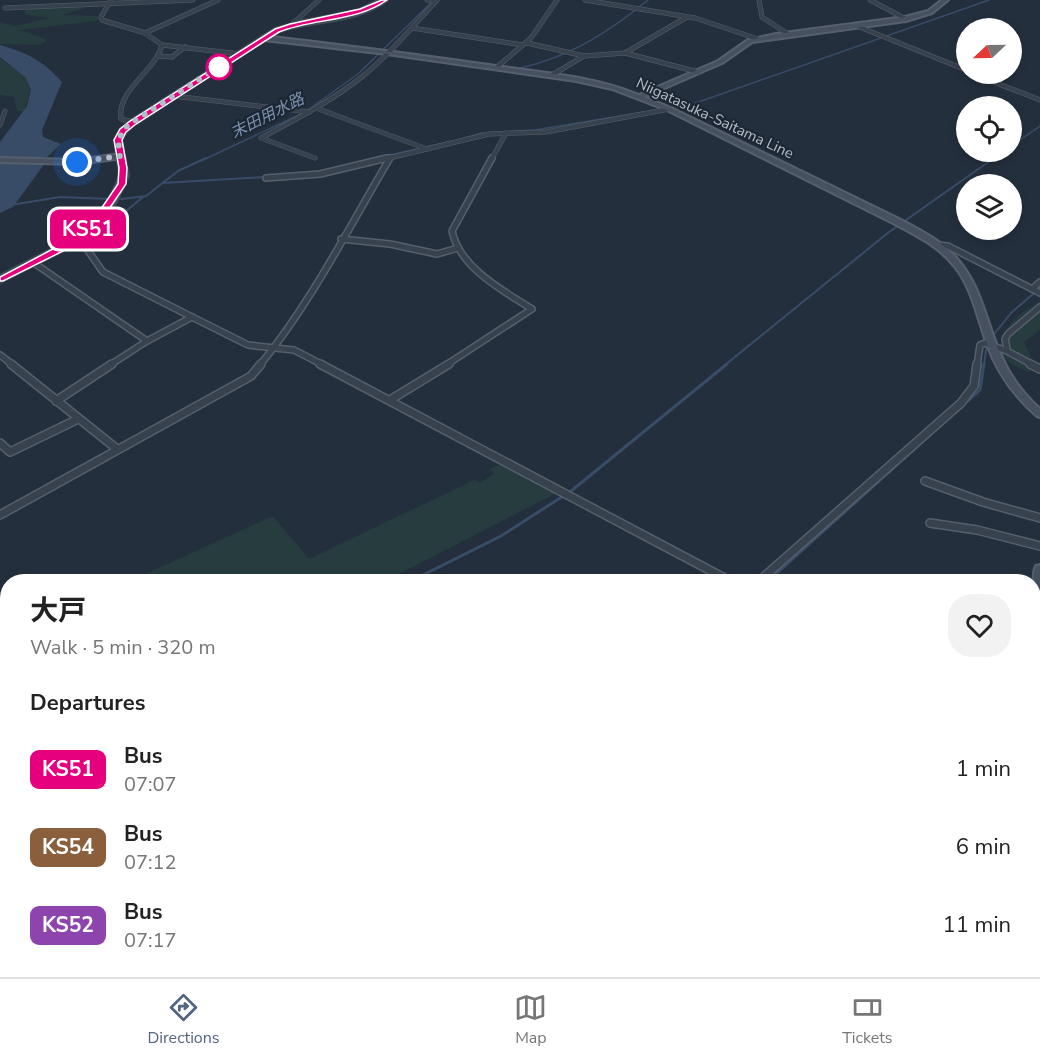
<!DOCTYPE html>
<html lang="en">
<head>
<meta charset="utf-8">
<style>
  :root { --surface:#fff; --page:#f2f2f2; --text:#222; --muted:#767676; --line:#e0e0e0; --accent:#516482 }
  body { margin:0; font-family:"Nunito Sans","Noto Sans JP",sans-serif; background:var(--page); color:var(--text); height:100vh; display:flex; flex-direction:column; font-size:22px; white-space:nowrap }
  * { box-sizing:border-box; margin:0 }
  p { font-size:20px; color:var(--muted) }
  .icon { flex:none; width:33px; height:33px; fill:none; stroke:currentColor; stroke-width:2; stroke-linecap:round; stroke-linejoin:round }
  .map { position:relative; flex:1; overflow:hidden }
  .details { position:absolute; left:0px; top:574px; width:1041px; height:404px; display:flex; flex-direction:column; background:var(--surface); border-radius:24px 24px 0 0; box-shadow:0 3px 9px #0003 }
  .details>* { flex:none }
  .badge { padding:0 12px; border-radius:9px; font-size:21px; line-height:39px }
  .needle { width:39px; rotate:248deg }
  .buttons { position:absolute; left:956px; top:18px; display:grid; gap:12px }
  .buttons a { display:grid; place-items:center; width:66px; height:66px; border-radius:50%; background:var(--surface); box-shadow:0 3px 9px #0003; font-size:30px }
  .you { position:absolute; width:30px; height:30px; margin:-15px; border:4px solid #fff; border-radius:50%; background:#1a73e8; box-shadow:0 0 0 9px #1a73e833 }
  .map>.badge { position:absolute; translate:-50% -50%; box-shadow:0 0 0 3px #fff }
  h2 { padding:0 30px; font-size:22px; line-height:54px }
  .round { display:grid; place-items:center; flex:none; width:63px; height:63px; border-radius:24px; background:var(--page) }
  .overview { display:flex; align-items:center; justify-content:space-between; height:102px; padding:0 30px }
  h1 { font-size:28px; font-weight:700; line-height:45px }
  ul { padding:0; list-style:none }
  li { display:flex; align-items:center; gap:18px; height:78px; padding:0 30px }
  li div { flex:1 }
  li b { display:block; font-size:22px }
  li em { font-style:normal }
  li .badge { min-width:66px; font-weight:700; text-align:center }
  .tabs { display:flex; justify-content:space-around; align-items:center; height:84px; border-top:2px solid var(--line); background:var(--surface); font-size:16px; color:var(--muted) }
  .tabs a { display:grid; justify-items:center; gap:3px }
  .tabs .current { color:var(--accent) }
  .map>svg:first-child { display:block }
</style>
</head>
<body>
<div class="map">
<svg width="1040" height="977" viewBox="0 0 1040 977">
  <rect width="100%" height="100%" fill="#242f3e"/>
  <g fill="#263c3f">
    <polygon points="99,5 101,6 87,7 63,15 98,16 99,19 96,21 20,30 46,39 45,42 39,45 0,44 0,22 15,26 49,18 26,15 24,11 35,7"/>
    <polygon points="0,58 26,78 31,88 24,111 17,111 14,97 0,95"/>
    <path d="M1040,301v29l-16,12 9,19 -3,11c-29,-8 -40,-26 -17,-51 7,-8 19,-14 27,-20z"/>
    <polygon points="501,464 555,494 383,582 132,580 273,516 309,559 474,480 480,483 494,474 490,469"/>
    <polygon points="7,795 7,873 0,878 0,799"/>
    <polygon points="886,971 935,971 939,977 889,977"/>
  </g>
  <g fill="#394c67">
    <path d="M0,45c28,8 42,15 62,37l-20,48 1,7 18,7 -14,13h-47v-15l27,-36 4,-17 -5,-11 -26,-21z"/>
    <polygon points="0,162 45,163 13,207 0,213"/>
  </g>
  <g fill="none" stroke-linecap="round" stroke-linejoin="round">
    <g stroke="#394c67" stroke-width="1.5">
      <path d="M520,68c50,-11 89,-36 128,-68"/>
      <polyline points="668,108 690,105 989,0"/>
      <polyline points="464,138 482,133 535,130 644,112"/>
      <polyline points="1011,146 1040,126"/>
      <polyline points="385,156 452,141"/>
      <polyline points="203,160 305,112 358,74 433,1"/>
      <polyline points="992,160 1003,152"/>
    </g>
    <g stroke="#394c67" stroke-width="2">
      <polyline points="163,183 266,177"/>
      <polyline points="121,199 146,196 178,171 206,158"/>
      <polyline points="11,205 60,197 110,199"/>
      <polyline points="91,240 143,197"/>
      <polyline points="991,338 1011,313 1040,288"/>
      <polyline points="725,365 889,232 994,158"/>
      <polyline points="984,365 987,343"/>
    </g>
    <g stroke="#394c67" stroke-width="3">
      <polyline points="409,582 501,536 571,491 727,364"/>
      <polyline points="767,582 980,390 984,364"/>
    </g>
    <g stroke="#394c67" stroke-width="4">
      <polyline points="0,791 8,787"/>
      <polyline points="137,977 148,970"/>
      <polyline points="388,977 389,970"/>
    </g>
    <defs>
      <g id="street-far3">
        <path d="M111,0l-10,17 1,3 43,13 17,12c-7,27 -45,44 -41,74l12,3"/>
        <polyline points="427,0 436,1"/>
        <polyline points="585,0 695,18 758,39"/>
        <polyline points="759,0 762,17 788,34"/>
        <polyline points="870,0 906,19"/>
        <polyline points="5,8 193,0"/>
        <polyline points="290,26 319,0"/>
        <polyline points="857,26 966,70"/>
        <polyline points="412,28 523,45"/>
        <polyline points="145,33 218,0"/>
        <polyline points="527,43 584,56 625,53 698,72"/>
        <polyline points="162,45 240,54"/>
        <polyline points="625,53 687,17"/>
        <polyline points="159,56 172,57 185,47"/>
        <polyline points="497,67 531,38 557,0"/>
        <polyline points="973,74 1040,100"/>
        <polyline points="552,75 584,56"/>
        <polyline points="174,96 310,112"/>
        <polyline points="316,108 427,149"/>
        <polyline points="0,125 5,111"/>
        <path d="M315,158l-54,-20c35,-19 71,-37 102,-62 27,-22 50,-50 74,-76"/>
        <polyline points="381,160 489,134 546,132 669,109"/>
        <polyline points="389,160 391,157"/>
        <polyline points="491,160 506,133"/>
      </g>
      <g id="street-far2">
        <polyline points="266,178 320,174 387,158"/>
        <polyline points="91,225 96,229 84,245 103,272 192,317 248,345 294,350 323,365"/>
        <polyline points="341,239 390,244 437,254 458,248"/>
        <polyline points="937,245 948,246 1040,293"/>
        <polyline points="63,248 84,245"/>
        <polyline points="34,263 147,341"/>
        <polyline points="1032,289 1040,282"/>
        <polyline points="1007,348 1005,339 1008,334 1040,307"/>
        <polyline points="0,355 13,365"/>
        <polyline points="110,365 147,341 192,317"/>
        <path d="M260,365c51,-62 89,-138 130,-207"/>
        <path d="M446,365l86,-56c-30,-19 -72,-41 -80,-78l40,-73"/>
        <polyline points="977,365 980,345 985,343 1007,351 1033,365"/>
      </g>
      <g id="street-far1">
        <polyline points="11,364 117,449"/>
        <polyline points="320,364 732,582"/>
        <polyline points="1030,364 1040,369"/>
        <polyline points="390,400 449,364"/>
        <polyline points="56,401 112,364"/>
        <polyline points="0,443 10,452 78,419"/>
        <polyline points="925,481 983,502 1040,518"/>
        <polyline points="0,515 251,376 261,364"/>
        <polyline points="930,523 977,530 1040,546"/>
        <polyline points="758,582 961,403 974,386 977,364"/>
      </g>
      <g id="street">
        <polyline points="1034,637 1040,637"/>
        <polyline points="1034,791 1040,802"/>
        <polyline points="770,970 772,977"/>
        <polyline points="838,970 840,977"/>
        <polyline points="157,977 168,970"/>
        <polyline points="401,977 402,970"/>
        <polyline points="605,977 606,970"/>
      </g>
      <g id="secondary">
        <path d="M942,0h6l-16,13 -26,8 -154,21 -30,21 -78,34 27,11 228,111c23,12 47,24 63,46 20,26 25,59 38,88 9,22 22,40 40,56v8l-3,-1c-24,-21 -41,-45 -51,-75 -9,-25 -14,-52 -30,-73 -16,-21 -40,-33 -63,-45l-226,-113 -55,-21 -36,-8 -189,-27 -123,-14 -3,-2 3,-2c77,9 155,19 232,30 48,7 97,10 143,29l79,-34 30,-21 28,-6 129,-17 23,-6z"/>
        <polygon points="120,154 123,154 123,158 77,164 0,162 0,158 77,160"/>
        <path d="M1040,565v27l-4,-1c-3,-6 -3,-19 0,-25z"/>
        <polygon points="1040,808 1040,823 1034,825 1034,811"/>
        <polygon points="1034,884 1040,888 1040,909 1034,905"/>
        <polygon points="295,970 323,970 320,975 317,977 290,977 293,972"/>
        <polygon points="469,970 535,970 537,972 540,977 475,977 472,975"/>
      </g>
      <path id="primary" d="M380,0h7c-30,23 -73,20 -108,31l-144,92 -9,9 -5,8 7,36 -12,26 -29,33 -13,10 -74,37v-6l68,-35 13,-10 29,-32 10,-23 -5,-36 6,-10 10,-9 144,-92 29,-8 53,-10z"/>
    </defs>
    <use href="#street-far3" stroke="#565f6c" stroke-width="5"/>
    <use href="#street-far2" stroke="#565f6c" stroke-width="8"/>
    <use href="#street-far1" stroke="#565f6c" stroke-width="10"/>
    <use href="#street" stroke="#565f6c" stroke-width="12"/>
    <use href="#secondary" stroke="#565f6c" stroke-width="4"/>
    <use href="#primary" stroke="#414a57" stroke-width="4"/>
    <use href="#street-far3" stroke="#38414e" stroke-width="4"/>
    <use href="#street-far2" stroke="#38414e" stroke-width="5"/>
    <use href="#street-far1" stroke="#38414e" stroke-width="7"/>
    <use href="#street" stroke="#38414e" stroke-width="9"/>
    <use href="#secondary" fill="#465061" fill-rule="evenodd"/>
    <use href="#primary" fill="#56606e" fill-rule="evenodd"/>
  </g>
  <path fill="#e6007e" stroke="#fff" stroke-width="1.5" d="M382,0h5c-30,22 -73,18 -108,32l-143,92 -10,8 -4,8 5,28 -1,16 -19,28 -32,33 -72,36h-3v-4l68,-36 33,-32 17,-25 1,-16 -5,-28 6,-11 10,-8 145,-92 15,-5 70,-15z"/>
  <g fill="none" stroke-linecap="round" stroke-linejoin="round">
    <polyline stroke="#b4bcc9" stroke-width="6" stroke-dasharray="0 10.8" points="77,162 120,156 118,140 127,126 223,64 219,67"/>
  </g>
  <circle fill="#fff" stroke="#e6007e" stroke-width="3" cx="219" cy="67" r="12"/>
  <g text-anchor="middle" stroke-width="4.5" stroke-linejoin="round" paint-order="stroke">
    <g font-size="15" fill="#b4bcc9" stroke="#1d2633">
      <text transform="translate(715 118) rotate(25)" y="5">Niigatasuka-Saitama Line</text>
    </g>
    <g font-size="16" font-style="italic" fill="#7c92b1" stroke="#1d2633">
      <text transform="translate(267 115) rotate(-27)" y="6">末田用水路</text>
    </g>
  </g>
</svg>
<div class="buttons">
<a><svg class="needle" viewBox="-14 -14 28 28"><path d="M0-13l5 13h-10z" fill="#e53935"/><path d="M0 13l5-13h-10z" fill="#767676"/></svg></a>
<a><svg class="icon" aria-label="locate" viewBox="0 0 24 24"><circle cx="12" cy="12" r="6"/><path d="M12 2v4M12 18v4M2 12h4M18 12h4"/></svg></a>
<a><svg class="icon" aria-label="layers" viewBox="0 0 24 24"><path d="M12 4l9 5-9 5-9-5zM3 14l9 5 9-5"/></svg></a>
</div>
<div class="you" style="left:77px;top:162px"></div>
<b class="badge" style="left:88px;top:229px;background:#e6007e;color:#fff">KS51</b>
<section class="details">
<div class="overview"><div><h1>大戸</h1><p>Walk · 5 min · 320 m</p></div><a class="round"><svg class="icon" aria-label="heart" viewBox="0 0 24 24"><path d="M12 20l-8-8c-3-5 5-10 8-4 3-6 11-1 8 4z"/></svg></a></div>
<h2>Departures</h2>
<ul>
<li><span class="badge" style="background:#e6007e;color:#fff">KS51</span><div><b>Bus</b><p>07:07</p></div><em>1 min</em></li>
<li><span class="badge" style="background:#8b5e3c;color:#fff">KS54</span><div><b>Bus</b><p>07:12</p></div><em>6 min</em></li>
<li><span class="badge" style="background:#8e44ad;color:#fff">KS52</span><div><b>Bus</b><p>07:17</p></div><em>11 min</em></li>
</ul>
</section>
</div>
<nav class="tabs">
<a class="current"><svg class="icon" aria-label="directions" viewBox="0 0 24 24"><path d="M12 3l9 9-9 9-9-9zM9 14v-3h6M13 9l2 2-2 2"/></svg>Directions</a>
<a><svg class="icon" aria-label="map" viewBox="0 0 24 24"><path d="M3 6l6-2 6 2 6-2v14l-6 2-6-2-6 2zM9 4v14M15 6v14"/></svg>Map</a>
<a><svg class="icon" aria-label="tickets" viewBox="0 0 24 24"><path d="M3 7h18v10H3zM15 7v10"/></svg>Tickets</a>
</nav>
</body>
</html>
